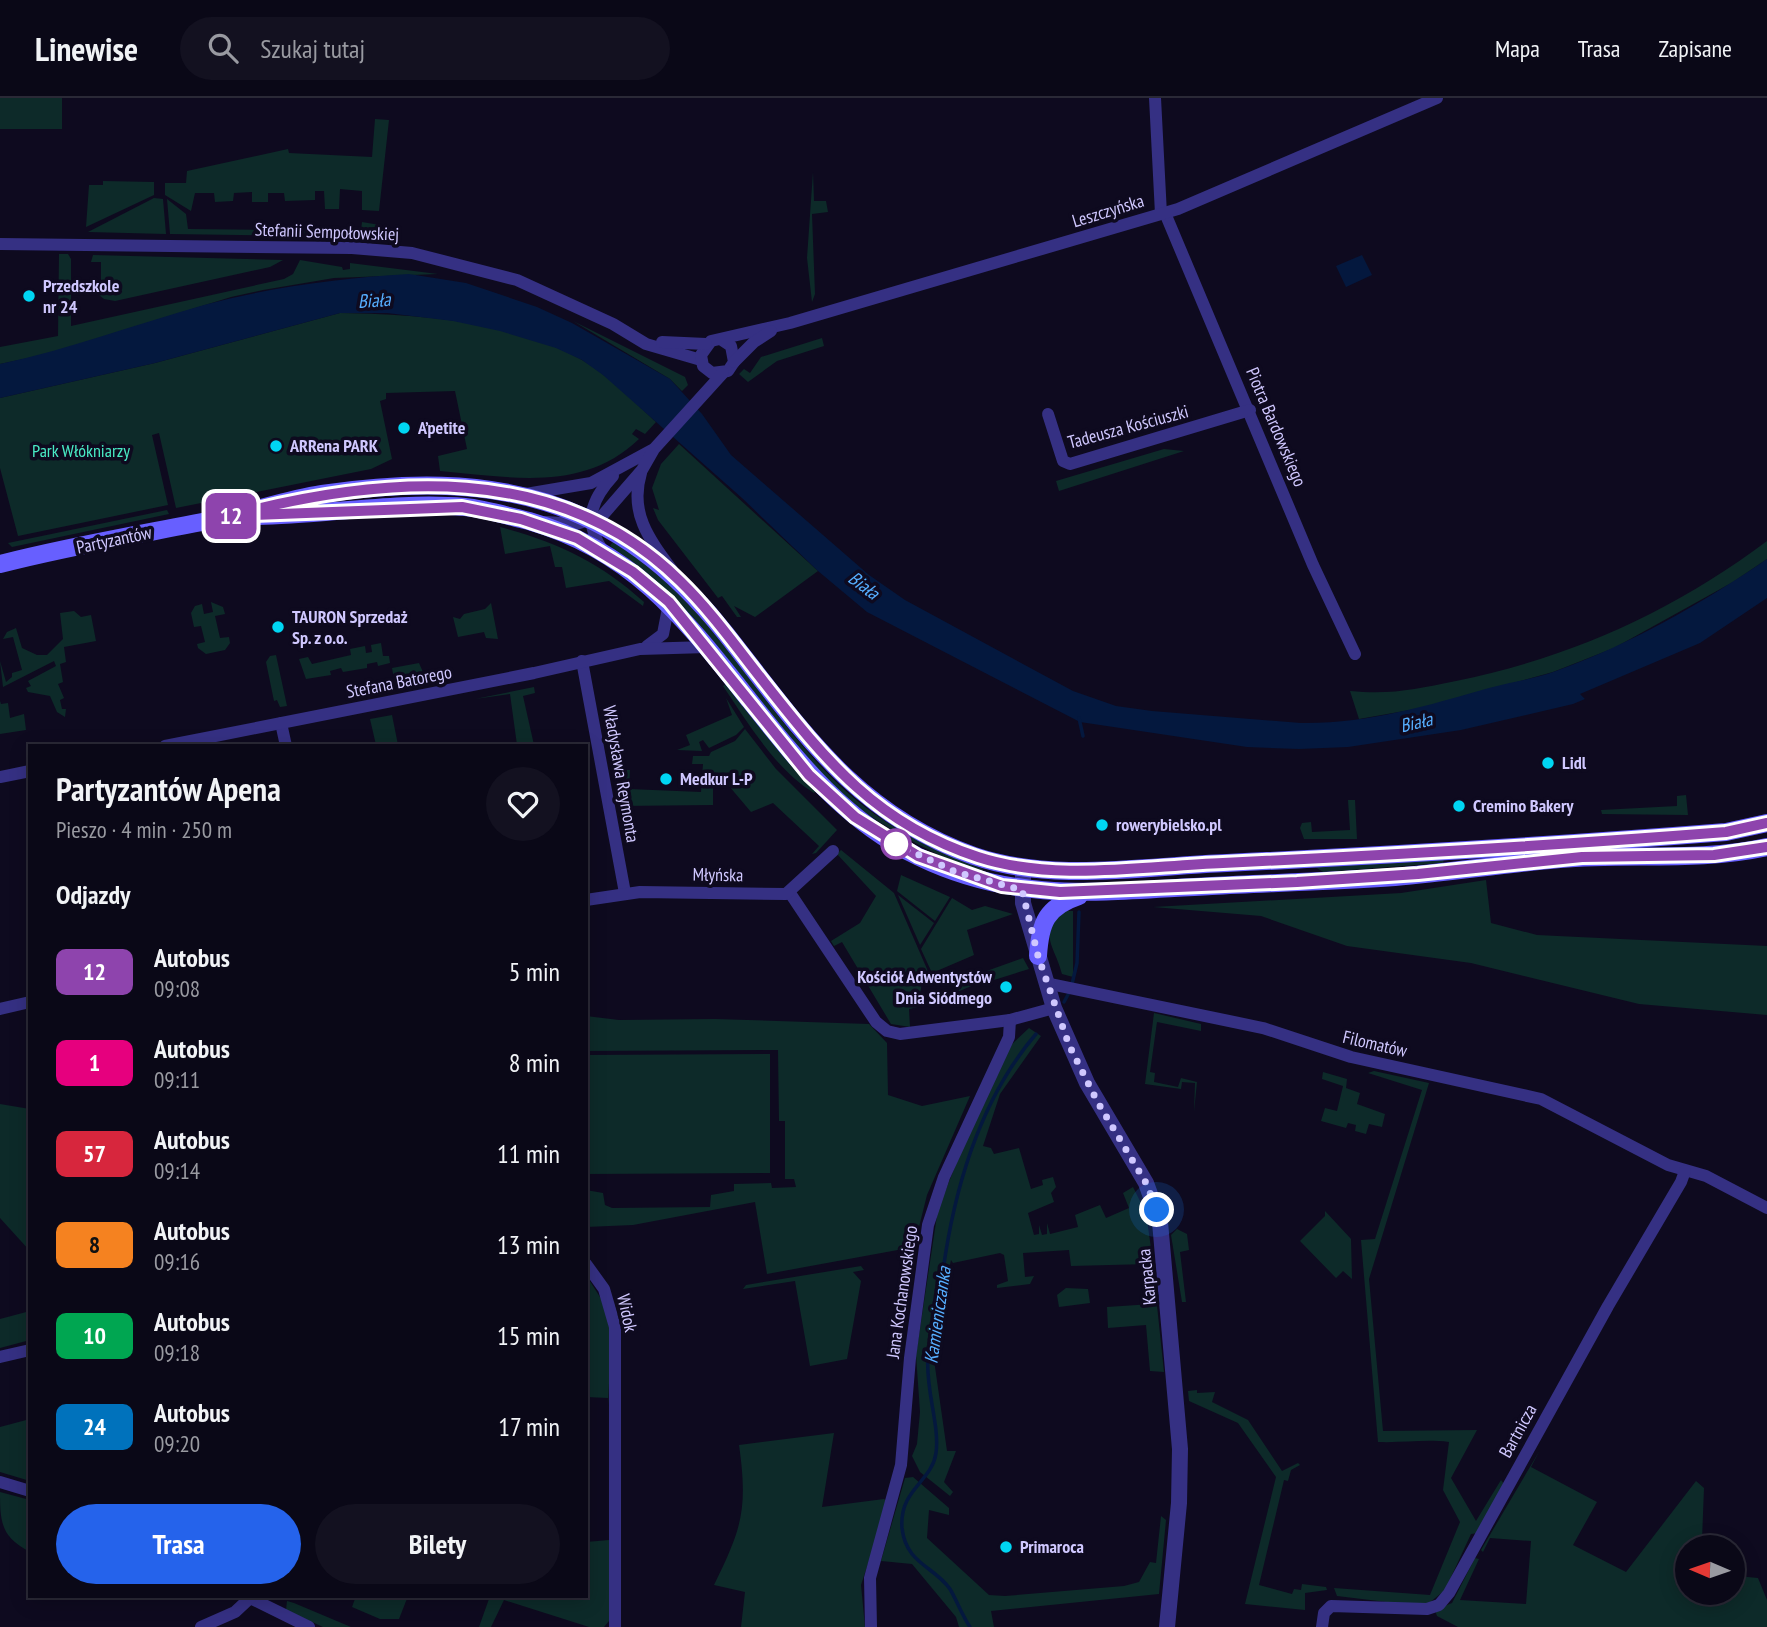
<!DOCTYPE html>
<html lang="pl">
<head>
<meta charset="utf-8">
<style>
  :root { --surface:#0a0817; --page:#131120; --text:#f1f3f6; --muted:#999aa1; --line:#2a2936; --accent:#2563eb }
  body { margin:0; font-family:"PT Sans Narrow",sans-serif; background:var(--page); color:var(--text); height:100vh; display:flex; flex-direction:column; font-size:26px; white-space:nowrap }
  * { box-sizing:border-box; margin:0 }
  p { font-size:23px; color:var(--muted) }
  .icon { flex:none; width:38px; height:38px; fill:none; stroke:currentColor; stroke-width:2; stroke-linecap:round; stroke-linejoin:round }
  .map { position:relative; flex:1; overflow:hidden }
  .panel { position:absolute; left:28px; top:646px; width:560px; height:854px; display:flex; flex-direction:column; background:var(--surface); border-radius:0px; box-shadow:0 4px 18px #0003,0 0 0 2px var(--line) }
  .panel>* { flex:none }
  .badge { padding:0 14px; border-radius:10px; font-size:24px; line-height:46px }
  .needle { width:46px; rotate:272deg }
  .buttons { position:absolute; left:1675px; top:1437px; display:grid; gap:14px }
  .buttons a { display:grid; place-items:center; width:70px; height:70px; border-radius:50%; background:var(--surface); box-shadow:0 4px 18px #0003,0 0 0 2px var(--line); font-size:35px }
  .you { position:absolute; width:35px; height:35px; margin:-18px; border:5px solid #fff; border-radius:50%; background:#1a73e8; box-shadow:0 0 0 10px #1a73e833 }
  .map>.badge { position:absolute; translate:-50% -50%; box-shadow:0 0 0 4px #fff }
  h2 { padding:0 28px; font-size:26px; line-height:63px }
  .round { display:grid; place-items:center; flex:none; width:74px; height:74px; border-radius:37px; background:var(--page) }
  .overview { display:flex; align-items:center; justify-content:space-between; height:119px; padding:0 28px }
  h1 { font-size:33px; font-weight:800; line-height:52px }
  .cta { display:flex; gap:14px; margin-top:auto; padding:14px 28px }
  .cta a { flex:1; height:80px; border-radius:42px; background:var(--accent); color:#fff; font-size:28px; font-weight:800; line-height:80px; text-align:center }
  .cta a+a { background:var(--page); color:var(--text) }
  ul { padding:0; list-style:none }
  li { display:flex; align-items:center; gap:21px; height:91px; padding:0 28px }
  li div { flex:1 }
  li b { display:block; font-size:26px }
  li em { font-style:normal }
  li .badge { min-width:77px; font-weight:700; text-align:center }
  header { display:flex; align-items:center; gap:42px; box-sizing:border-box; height:98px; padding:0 35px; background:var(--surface); border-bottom:2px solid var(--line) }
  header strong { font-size:33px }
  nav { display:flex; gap:38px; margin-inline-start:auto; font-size:24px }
  .search { width:490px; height:63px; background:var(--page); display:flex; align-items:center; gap:18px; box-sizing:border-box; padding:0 24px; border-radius:38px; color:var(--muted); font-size:26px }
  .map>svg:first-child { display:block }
</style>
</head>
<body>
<header>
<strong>Linewise</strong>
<div class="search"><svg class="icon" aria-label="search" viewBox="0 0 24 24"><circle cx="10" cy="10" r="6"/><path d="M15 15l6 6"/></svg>Szukaj tutaj</div>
<nav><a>Mapa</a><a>Trasa</a><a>Zapisane</a></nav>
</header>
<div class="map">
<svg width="1767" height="1529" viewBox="0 0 1767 1529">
  <rect width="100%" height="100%" fill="#0e0a1f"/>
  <g fill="#0d2a29">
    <rect x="0" y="0" width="62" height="31"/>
    <polygon points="375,21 389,22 379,113 362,112 362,93 340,91 339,111 325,111 324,93 315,93 315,102 285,103 284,95 268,95 268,104 252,104 252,94 234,95 233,103 215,104 214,95 195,95 191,113 165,97 165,85 186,85 187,73 288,51 289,55 372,59"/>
    <polygon points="813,74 814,103 826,103 828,114 812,116 815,196 812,204 807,160"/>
    <polygon points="103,83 154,84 154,97 86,129 89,87 103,87"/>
    <polygon points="154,100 163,101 166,136 88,134"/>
    <polygon points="167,101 186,116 188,131 361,133 362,124 380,127 379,139 170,136"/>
    <polygon points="59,156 68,156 71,161 71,228 284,181 293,176 300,162 342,169 343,172 350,171 350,165 438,176 334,180 263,192 231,199 47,256 0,266 0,249 58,238"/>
    <polygon points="93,157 283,162 270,169 115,203 104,201 94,193 92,182 101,182 101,164 91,164"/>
    <path d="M340,215c76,1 174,8 242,47 27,16 51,41 74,62l-11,12 -9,-5 -4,5 7,5c-56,54 -129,38 -199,32l-2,-15 29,-7 -12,-58 -69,2v6l-6,2 12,58 -21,10 -195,39 -17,-75 -7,2 16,70 -150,31 -18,-68v-70l155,-35z"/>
    <polygon points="573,223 685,279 688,287 682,293 670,281"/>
    <polygon points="822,240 824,248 777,263 748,284 739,276 744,271 750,275 761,259"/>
    <polygon points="679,346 818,473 755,519 734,508 741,519 737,519 722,498 718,500 658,422 653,410 659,412 652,390 661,366"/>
    <polygon points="1164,351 1184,353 1059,393 1056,383"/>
    <polygon points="167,412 169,416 12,449 8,445"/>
    <path d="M500,429c57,15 100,35 144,75l-1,4 -34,-25 -43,7 -4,-21h-7l-5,-21 -45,8z"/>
    <path d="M614,442c94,60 142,162 219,239 40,41 96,70 150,90l-2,4c-50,-20 -83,-38 -126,-67 -32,-22 -58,-60 -83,-90 -50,-65 -93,-124 -162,-170z"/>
    <path d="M1767,443v18l-34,23 -119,66 -61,24 -126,35 -68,12 -9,-28c42,4 66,-2 106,-10 114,-23 218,-70 311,-140z"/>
    <polygon points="211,504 223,509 225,516 215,518 220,540 229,539 230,545 225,552 206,556 198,550 197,546 205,544 201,528 194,529 191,515 195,508 202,506 204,516 213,514"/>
    <polygon points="491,505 498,541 486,540 484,534 458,539 453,519 460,521 464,516 485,511"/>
    <polygon points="74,513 81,519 91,517 96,543 64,549 66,564 60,566 63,584 58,586 64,600 60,602 62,611 66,611 65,619 57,614 50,598 28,594 26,590 31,588 28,583 56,568 54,563 3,589 0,563 6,584 12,579 12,575 22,572 13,539 3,541 7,534 16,530 22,550 37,557 47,557 63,541 60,515"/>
    <polygon points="381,545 383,558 389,558 390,565 378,568 377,564 367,566 367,570 343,574 341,570 330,573 331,577 306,581 299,561 308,559 312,566 351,557 350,551 365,548 366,555 372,554 371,547"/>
    <polygon points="276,557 287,608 280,609 277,602 274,603 266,564 270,558"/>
    <polygon points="419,565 426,581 395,587 392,570"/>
    <path d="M726,586l90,107 -2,2c-39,-24 -66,-70 -91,-107z"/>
    <polygon points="534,589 535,595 523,598 534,647 517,647 510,596 475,601"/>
    <polygon points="726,600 744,629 736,637 709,650 703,642 699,644 702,653 677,652 690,647 686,637 732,617"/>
    <polygon points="0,603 1,606 8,605 10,620 24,616 26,632 0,636"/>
    <polygon points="392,617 398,647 376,647 370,621"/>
    <polygon points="745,631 776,671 837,732 816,755 812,756 819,748 773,705 751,714 729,688 713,685 713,707 620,708 614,672 630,672 629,691 701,694 703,666 692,666 693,658 709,658 711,654 735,643"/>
    <polygon points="1686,697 1688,717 1602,716 1601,712 1677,708 1677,698"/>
    <polygon points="1348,702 1355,702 1357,741 1304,741 1300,730 1302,725 1311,724 1312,734 1350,732"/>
    <polygon points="841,752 894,795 927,871 928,876 923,878 918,909 909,911 910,929 891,926 842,844 834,848 831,843 860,825 876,798 837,756"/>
    <polygon points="1444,761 1443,765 1323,774 1314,768"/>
    <polygon points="901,777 950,799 935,823 897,793"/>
    <polygon points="1486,782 1491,825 1537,837 1767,848 1767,917 1639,906 1471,865 1347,848 1261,818 1153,809 1401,795"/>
    <polygon points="898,797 934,825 920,847"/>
    <polygon points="952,800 972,812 985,808 1013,816 967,832 974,857 932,875 921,851"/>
    <path d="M1066,813h7v66l-11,-3c-6,-27 -27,-42 4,-63z"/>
    <polygon points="1023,860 1029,871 994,882 993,879 950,897 951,892 981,875"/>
    <polygon points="1154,915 1201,926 1201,933 1157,924 1150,974 1155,975 1154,984 1178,989 1181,980 1197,984 1194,1014 1195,985 1182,984 1181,991 1145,986"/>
    <polygon points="586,918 619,922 715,921 869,926 887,945 888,997 922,1008 970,998 927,1097 914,1149 767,1176 755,1104 633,1127 586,1129 586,1092 603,1095 605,1107 612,1110 710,1109 711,1097 734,1093 734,1086 771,1085 772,1090 796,1089 794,1081 785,1081 785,1023 779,1023 778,952 586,953"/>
    <polygon points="1029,930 1041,938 1000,996 983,1048 991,1050 994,1056 1019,1050 1031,1091 1043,1087 1042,1082 1053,1079 1056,1089 1051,1095 1054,1104 1028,1115 1034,1137 1039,1136 1039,1127 1042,1137 1047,1136 1047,1125 1050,1136 1078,1129 1075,1117 1100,1107 1106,1120 1129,1110 1123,1095 1133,1089 1146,1115 1155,1178 1151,1184 1149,1166 1071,1168 1069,1152 1023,1155 1025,1179 1034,1178 1030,1186 997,1190 997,1187 1008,1183 1004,1157 1000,1155 953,1165 951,1162 935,1238 934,1262 947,1353 956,1353 944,1384 953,1394 950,1398 920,1374 912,1358 917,1346 920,1314 916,1257 938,1111 979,1009 1010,948"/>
    <polygon points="770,956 770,1075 586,1076 586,957"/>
    <path d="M1374,973l55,12 -60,196 14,152 94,-1 -26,48 25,43 25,-41 3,4 -26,49 -7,1 -26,56 -16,13h-34l-58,-7 -3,-8 96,7 30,-73 -17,-32 6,-48c-24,-3 -46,1 -71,0l-17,-202 14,-1 47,-149 -54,-17z"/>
    <polygon points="1323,974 1347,981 1346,990 1360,995 1357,1006 1385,1016 1382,1029 1369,1026 1366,1036 1355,1033 1356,1027 1348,1025 1346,1030 1321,1023 1325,1010 1337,1013 1343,988 1322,981"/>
    <polygon points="0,1006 30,1011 30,1153 0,1120"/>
    <polygon points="1325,1113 1351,1141 1352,1181 1343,1173 1336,1180 1300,1143 1325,1118"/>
    <polygon points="1177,1131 1187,1136 1189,1152 1180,1154 1186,1204 1182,1204 1171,1137"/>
    <polygon points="861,1168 864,1172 853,1174 861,1183 847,1261 810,1268 795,1183 743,1191 746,1187"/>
    <polygon points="586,1177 605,1207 611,1240 608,1308 608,1300 586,1299"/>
    <polygon points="1066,1190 1088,1191 1090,1205 1059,1209 1057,1197"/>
    <polygon points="1156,1198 1164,1274 1150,1273 1146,1227 1108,1230 1107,1209 1152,1206"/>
    <polygon points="30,1213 30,1242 0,1250 0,1221"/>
    <polygon points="1197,1292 1197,1295 1215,1294 1212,1304 1248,1322 1282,1373 1298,1365 1300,1367 1291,1372 1288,1383 1284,1382 1259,1487 1292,1496 1294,1491 1301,1492 1302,1486 1326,1489 1327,1492 1305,1495 1305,1512 1245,1506 1276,1379 1238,1325 1189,1303 1188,1293"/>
    <polygon points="30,1321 30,1383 0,1374 0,1329"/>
    <path d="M834,1335l-12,74 62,-8 4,3 -27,83 4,42h-124l4,-35 -31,-7c28,-57 34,-76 25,-140z"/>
    <polygon points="1540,1352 1531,1369 1597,1404 1573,1447 1626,1474 1696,1383 1704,1390 1702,1442 1706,1449 1687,1449 1687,1494 1732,1494 1733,1467 1737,1468 1737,1478 1758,1480 1767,1502 1767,1529 1458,1529 1437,1518 1435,1512 1452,1505 1475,1460 1479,1461 1460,1502 1526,1506 1531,1443 1490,1440 1483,1454 1481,1452"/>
    <polygon points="913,1379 949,1410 949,1417 929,1412 927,1440 989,1497 1005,1498 1124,1488 1139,1484 1150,1464 1156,1465 1161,1418 1166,1422 1159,1496 991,1513 994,1529 959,1529 956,1519 912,1466 881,1463 905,1380"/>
    <path d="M0,1394l30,8v52c-29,-15 -30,-30 -30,-60z"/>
    <polygon points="609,1442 609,1523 604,1529 589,1529 504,1502 491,1529 479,1529 490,1498 586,1498 586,1444"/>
    <polygon points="356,1498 408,1498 399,1521 380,1521 352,1509"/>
    <polygon points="287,1503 294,1505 351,1529 323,1529 286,1512"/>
  </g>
  <g fill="#04183e">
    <polygon points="1362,157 1372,177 1346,189 1336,168"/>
    <path d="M409,176l57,9 71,24 35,16 98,56 32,35 29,41 138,120 36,25 168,91 43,15 36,5 149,12c66,1 125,-17 188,-35 22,-6 45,-9 67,-17 75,-27 145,-67 211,-112v39l-67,45 -120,51 5,5 -12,5 -112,26 -113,17 -49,2 -52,-2 -167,-25 -213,-110 -49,-41 -76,-73 -139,-123 -21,-15 -26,-12 -56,-17 -47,-10 -66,-8h-47l-185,50 -155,35v-34c70,-15 136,-40 204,-59 68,-18 136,-27 205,-31z"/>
  </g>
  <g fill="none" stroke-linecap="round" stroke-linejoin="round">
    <g stroke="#04183e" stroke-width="3.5">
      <polyline points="1079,620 1083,638"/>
      <polyline points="1072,886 1077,865 1079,814"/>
      <polyline points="1064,904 1070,893"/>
      <path d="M970,1529c-8,-12 -13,-26 -20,-38 -16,-23 -44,-25 -48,-61 -3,-39 30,-46 34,-75 4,-27 -11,-65 -8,-96 2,-21 10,-41 12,-62 10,-92 35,-190 96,-261"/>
    </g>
    <g stroke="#353083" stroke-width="12">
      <polyline points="1155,0 1161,116"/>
      <polyline points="1165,115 1313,467 1355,556"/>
      <polyline points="0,146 352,150 412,155 517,182 613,226 646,246 701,262"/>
      <polyline points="722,242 731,248 734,264 728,273 712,275 703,268 701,257 711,243 790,225 1178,111 1437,0"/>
      <polyline points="662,244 706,246"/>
      <polyline points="734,264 754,244 771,233"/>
      <polyline points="1048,316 1063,363 1070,366 1250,312"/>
      <path d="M641,375c-12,40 8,66 31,97"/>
      <polyline points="526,396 591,385 652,352"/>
      <polyline points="546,424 576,426 602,418 642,372 654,351 723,275"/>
      <path d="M603,453c-20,-29 -12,-51 10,-75"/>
      <polyline points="647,548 663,536 669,505"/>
      <polyline points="582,563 625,795"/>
      <polyline points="281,625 286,648"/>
      <polyline points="165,648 534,575 640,551 707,549"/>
      <polyline points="0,679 30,673"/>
      <polyline points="790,795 876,924 887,933 900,936 1010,922 1054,910"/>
      <polyline points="586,802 640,794 786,796 833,753"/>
      <polyline points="1046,885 1263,930 1351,959 1541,1001 1668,1067 1706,1078 1767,1110"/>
      <polyline points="0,911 30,904"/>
      <polyline points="586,1166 604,1191 615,1229 615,1529"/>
      <polyline points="0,1259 30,1252"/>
      <polyline points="0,1384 30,1393"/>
      <polyline points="246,1498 309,1529"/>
      <polyline points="201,1529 235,1514 250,1500"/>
      <polyline points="871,1529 870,1480 901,1367 910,1260 928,1127 944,1079 1009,939 1010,922"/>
      <polyline points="1322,1529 1324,1515 1331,1508 1427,1511 1439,1507 1449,1495 1608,1208 1681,1084 1685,1073"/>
    </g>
    <polyline stroke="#353083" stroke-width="16" points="1023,770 1023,805 1054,910 1087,985 1146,1085 1160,1124 1180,1351 1179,1405 1167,1529"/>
    <g stroke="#675fff" stroke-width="18">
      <path d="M257,418c68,-1 141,-15 208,-9 21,2 43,9 64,14 105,30 156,98 221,180 49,62 96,121 169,156 99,48 188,34 293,29 61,-3 122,-5 183,-9 55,-5 110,-13 165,-18 69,-6 139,3 207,-12"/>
      <path d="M0,466c73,-19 148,-31 222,-46 33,-7 66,-19 100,-24 170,-25 294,1 404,140 74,94 129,180 248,222 79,27 171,10 253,7 167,-8 333,-18 499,-31l41,-9"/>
      <path d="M1038,858c2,-33 8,-49 41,-60"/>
    </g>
  </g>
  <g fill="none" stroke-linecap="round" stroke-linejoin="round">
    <defs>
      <path id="line" d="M1767,725l-41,9c-167,13 -335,23 -503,31 -80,3 -168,19 -245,-6 -101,-33 -151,-95 -214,-175 -27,-34 -53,-71 -84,-101 -122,-121 -298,-106 -451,-65l233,-9 59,12 56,19 56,34 36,30 140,173 46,42 63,39 84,30 58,6 237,-10 121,-8 164,-17 132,-2 53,-8"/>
    </defs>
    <use href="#line" stroke="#fff" stroke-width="16"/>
    <use href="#line" stroke="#8e44ad" stroke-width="10"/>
    <polyline stroke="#d0c8ff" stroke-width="7" stroke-dasharray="0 12.6" points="896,746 956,774 1022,792 1038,858 1069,947 1097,1003 1146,1085 1157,1112"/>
  </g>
  <g fill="#00d6f3" stroke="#0e0a1f" stroke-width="2.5">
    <circle cx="29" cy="198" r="7"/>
    <circle cx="404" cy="330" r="7"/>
    <circle cx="276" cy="348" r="7"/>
    <circle cx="278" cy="529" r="7"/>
    <circle cx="1548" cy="665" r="7"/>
    <circle cx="666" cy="681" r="7"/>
    <circle cx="1459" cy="708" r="7"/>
    <circle cx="1102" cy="727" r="7"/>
    <circle cx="1006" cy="889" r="7"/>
    <circle cx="1006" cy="1449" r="7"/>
  </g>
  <circle fill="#fff" stroke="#8e44ad" stroke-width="3.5" cx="896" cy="746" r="14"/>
  <g text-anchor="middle" stroke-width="7" stroke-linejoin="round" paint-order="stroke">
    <g font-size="18" fill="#d0c8ff" stroke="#0e0a1f">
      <text transform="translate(1108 113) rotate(-17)" y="6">Leszczyńska</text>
      <text transform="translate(327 134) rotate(2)" y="6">Stefanii Sempołowskiej</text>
      <text transform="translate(1128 329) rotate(-15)" y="6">Tadeusza Kościuszki</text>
      <text transform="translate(1276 329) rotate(67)" y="6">Piotra Bardowskiego</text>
      <text transform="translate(114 442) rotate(-12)" y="6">Partyzantów</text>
      <text transform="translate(399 584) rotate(-11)" y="6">Stefana Batorego</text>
      <text transform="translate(621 676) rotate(80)" y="6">Władysława Reymonta</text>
      <text transform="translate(718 777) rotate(1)" y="6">Młyńska</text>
      <text transform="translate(1375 946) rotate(13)" y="6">Filomatów</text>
      <text transform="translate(1147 1179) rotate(-96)" y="6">Karpacka</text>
      <text transform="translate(902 1194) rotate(-82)" y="6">Jana Kochanowskiego</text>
      <text transform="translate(627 1215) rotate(78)" y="6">Widok</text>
      <text transform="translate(1518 1333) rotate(-61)" y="6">Bartnicza</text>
    </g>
    <g font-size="18" font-weight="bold" fill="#d0c8ff" stroke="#0e0a1f" text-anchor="start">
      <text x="43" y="194">Przedszkole<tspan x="43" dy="21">nr 24</tspan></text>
      <text x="418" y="336">A’petite</text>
      <text x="290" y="354">ARRena PARK</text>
      <text x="292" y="525">TAURON Sprzedaż<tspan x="292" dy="21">Sp. z o.o.</tspan></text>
      <text x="1562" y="671">Lidl</text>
      <text x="680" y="687">Medkur L-P</text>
      <text x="1473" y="714">Cremino Bakery</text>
      <text x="1116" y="733">rowerybielsko.pl</text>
      <text x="992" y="885" text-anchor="end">Kościół Adwentystów<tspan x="992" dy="21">Dnia Siódmego</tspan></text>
      <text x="1020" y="1455">Primaroca</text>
    </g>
    <g font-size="18" fill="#49eac5" stroke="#0e0a1f">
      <text x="81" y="359">Park Włókniarzy</text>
    </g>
    <g font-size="19" font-style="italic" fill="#56aeff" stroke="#0e0a1f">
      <text transform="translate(374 202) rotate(-4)" y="7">Biała</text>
      <text transform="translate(864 487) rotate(37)" y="7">Biała</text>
      <text transform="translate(1416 624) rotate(-13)" y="7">Biała</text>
      <text transform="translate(937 1217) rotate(-82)" y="7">Kamieniczanka</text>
    </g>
  </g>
</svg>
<div class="buttons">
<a><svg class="needle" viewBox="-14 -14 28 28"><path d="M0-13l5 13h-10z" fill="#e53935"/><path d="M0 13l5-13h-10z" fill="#999aa1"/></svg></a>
</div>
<div class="you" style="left:1157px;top:1112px"></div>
<b class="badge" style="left:231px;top:418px;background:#8e44ad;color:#fff">12</b>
<section class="panel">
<div class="overview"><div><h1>Partyzantów Apena</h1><p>Pieszo · 4 min · 250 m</p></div><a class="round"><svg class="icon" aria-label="heart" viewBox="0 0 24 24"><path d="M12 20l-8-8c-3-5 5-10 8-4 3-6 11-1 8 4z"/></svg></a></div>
<h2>Odjazdy</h2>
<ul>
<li><span class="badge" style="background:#8e44ad;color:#fff">12</span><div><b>Autobus</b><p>09:08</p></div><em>5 min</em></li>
<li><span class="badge" style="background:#e6007e;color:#fff">1</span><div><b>Autobus</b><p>09:11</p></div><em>8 min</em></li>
<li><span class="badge" style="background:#d7263d;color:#fff">57</span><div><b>Autobus</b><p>09:14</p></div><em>11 min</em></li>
<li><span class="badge" style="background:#f58220;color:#111">8</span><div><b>Autobus</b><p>09:16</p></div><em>13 min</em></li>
<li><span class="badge" style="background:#00a651;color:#fff">10</span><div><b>Autobus</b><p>09:18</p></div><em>15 min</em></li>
<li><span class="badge" style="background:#0072bc;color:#fff">24</span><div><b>Autobus</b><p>09:20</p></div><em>17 min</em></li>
</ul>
<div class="cta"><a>Trasa</a><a>Bilety</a></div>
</section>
</div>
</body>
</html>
